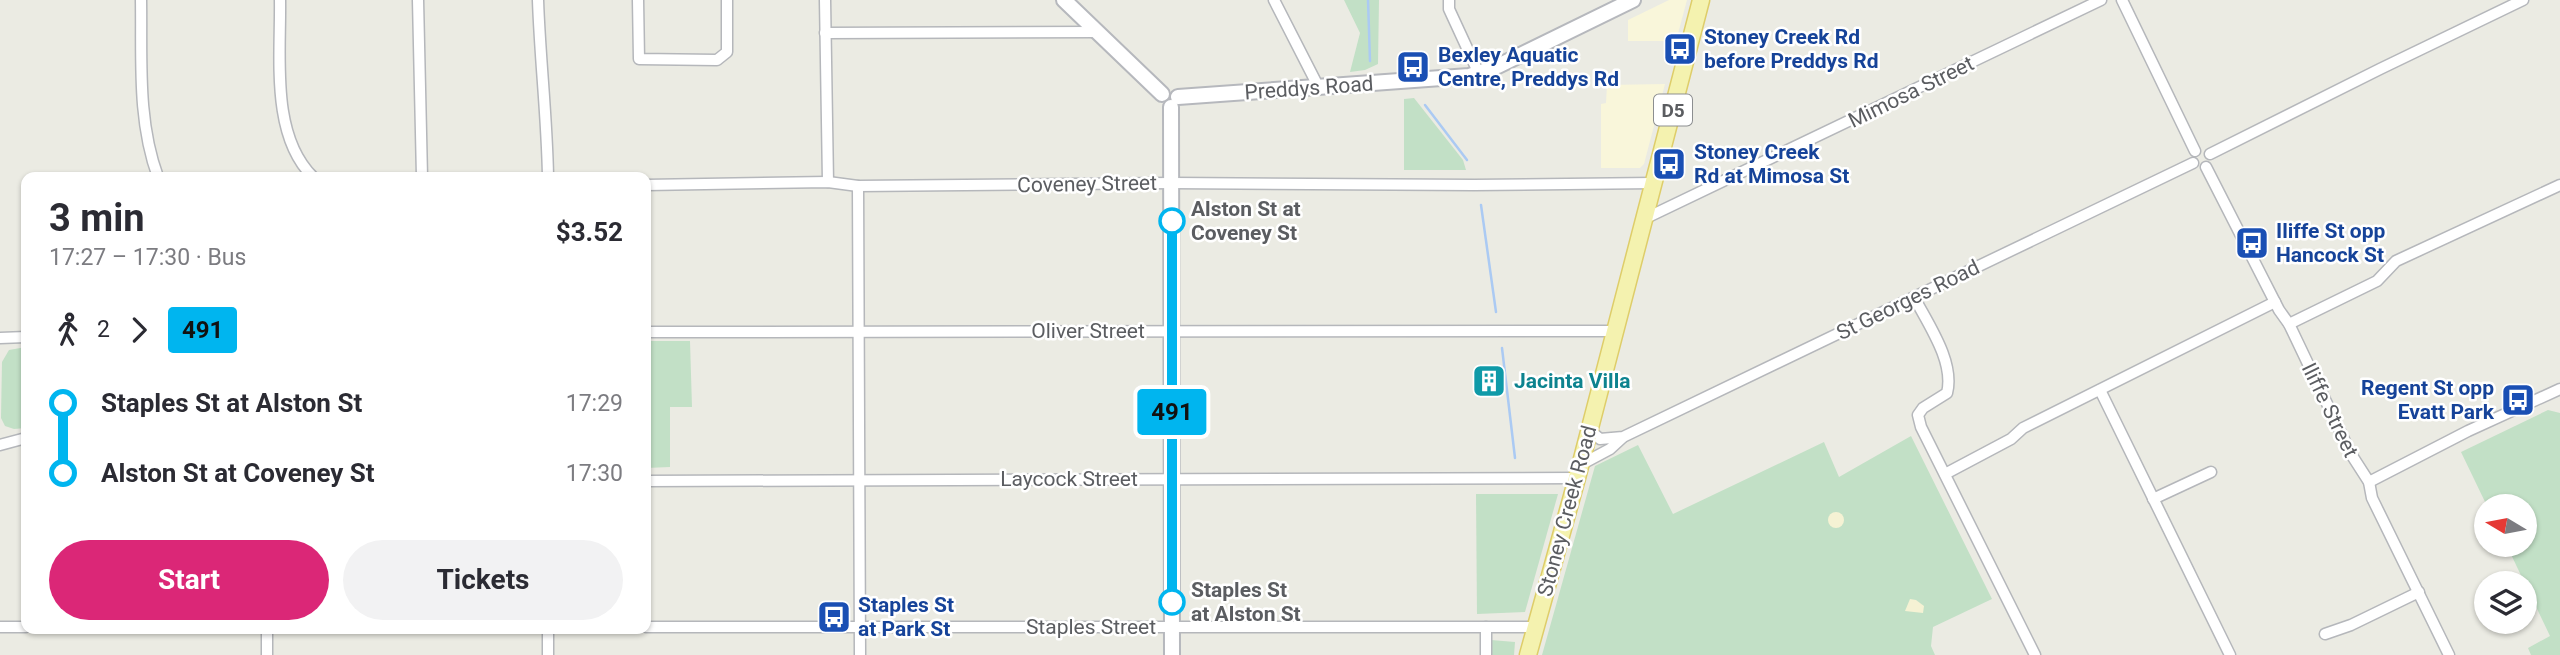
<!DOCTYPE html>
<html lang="en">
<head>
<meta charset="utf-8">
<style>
  :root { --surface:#fff; --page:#f2f2f3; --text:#2b2b33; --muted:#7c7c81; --accent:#db2777 }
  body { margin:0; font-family:Roboto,sans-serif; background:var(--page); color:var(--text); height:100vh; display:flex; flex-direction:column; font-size:26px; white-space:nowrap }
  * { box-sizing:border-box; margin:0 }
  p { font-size:23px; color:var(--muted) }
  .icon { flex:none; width:38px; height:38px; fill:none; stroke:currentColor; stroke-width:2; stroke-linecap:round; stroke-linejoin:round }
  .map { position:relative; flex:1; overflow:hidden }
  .sheet { position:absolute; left:21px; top:172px; width:630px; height:462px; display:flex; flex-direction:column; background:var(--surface); border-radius:14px; box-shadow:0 2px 5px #0004 }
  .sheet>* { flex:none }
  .badge { padding:0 14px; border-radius:5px; font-size:24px; line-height:46px }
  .needle { width:46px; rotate:280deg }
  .controls { position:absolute; left:2474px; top:494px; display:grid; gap:14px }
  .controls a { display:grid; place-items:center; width:63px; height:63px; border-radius:50%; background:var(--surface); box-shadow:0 2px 5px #0004; font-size:35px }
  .map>.badge { position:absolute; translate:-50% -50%; box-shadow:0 0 0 4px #fff }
  .legs { display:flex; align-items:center; gap:10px; height:77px; padding:0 28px; font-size:23px }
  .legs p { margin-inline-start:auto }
  .summary { display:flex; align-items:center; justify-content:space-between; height:119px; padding:0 28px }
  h1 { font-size:38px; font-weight:700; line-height:52px }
  .cta { display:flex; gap:14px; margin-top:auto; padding:14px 28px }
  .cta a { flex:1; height:80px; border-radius:42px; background:var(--accent); color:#fff; font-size:28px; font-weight:700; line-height:80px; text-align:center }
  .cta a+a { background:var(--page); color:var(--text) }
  ul { padding:0 28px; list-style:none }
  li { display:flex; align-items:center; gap:24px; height:70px; font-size:26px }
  li i { display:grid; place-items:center; width:10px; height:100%; margin:0 9px; background:currentColor }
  li i::after { content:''; width:18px; height:18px; margin:-9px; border:5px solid; border-radius:50%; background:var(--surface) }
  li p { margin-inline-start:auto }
  li:first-child i { background:linear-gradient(#0000 50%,currentColor 0) }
  li:last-child i { background:linear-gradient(currentColor 50%,#0000 0) }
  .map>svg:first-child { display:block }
</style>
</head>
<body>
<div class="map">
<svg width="2560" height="655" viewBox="0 0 2560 655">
  <rect width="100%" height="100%" fill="#ebebe3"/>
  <g fill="#f9f6da">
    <polygon points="1669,0 1687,0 1676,41 1628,41 1628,20"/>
    <polygon points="1665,84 1644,164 1640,168 1601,168 1601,104 1606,103 1607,85"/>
  </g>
  <g fill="#c2e0c6">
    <polygon points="1344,0 1379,0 1378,64 1365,70 1350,72 1360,33"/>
    <polygon points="1414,98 1463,160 1466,170 1404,170 1404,99"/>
    <polygon points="646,341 690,341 692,407 670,407 670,467 646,468"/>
    <polygon points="26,347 26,428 14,429 5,426 1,418 2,362 9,350"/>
    <polygon points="2548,410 2560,413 2560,655 2531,655 2528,648 2550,636 2506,544 2525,544 2525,506 2487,506 2461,452"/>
    <polygon points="1911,436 1992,599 1933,627 1931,646 1935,655 1542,655 1595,466 1638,445 1673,514 1824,442 1839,477"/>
    <polygon points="1476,494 1558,494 1525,612 1477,614"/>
    <polygon points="1491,640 1515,642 1514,655 1492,655"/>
  </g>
  <g fill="#f5f2d4">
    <circle cx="1836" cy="520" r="8"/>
    <polygon points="1910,599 1916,600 1924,606 1923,613 1905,611"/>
  </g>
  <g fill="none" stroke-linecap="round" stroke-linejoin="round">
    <g stroke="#abcaf3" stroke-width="2.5">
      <polyline points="1368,0 1370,61"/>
      <polyline points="1425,105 1467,160"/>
      <polyline points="1481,205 1496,312"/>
      <polyline points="1502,348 1515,458"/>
    </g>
    <defs>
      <g id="street">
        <path d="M141,0c1,59 -4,120 17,177"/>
        <path d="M280,0c1,55 -10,135 33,177"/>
        <polyline points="418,0 422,177"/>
        <path d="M538,0c2,59 9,117 10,177"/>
        <polyline points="638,0 639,59 717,60 727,52 727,0"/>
        <polyline points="825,0 828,182"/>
        <polyline points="1274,0 1319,88"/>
        <polyline points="1449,0 1449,9 1479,74"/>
        <polyline points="2122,0 2195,151"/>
        <polyline points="825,33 1096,32"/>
        <polyline points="2210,154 2380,69 2523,0"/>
        <polyline points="2206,167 2279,310 2289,324 2351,454 2369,482 2372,498 2449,655"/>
        <polyline points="646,185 828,182 858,186 1172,183 1474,185 1654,183"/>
        <polyline points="858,186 860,655"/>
        <polyline points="1644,219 2101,0"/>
        <path d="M1914,297c14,27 41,65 33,96l-24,15 -5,7 3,12 114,228"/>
        <polyline points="2289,324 2377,281 2396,261 2560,185"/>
        <polyline points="646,332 1615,331"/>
        <polyline points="0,338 26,337"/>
        <polyline points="2100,390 2230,655"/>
        <polyline points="1592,427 1593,433 1600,439 1623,437 2193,163"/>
        <polyline points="0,445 26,438"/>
        <polyline points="1580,465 1610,449 1622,438"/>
        <polyline points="1945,474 2011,439 2023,428 2275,302"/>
        <polyline points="646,481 1577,478"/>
        <polyline points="2369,482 2468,431 2560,389"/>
        <polyline points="2153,499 2211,472"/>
        <polyline points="0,627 26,627"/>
        <polyline points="646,627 1535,627"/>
        <polyline points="1486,627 1486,655"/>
        <polyline points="548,628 548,655"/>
        <polyline points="2325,634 2351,625 2419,592"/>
        <polyline points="267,655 267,628"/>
      </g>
      <g id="secondary">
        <polyline points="1064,0 1162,94"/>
        <polyline points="1178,97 1469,76 1498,66 1633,0"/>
        <polyline points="1171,107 1172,655"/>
      </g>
      <polyline id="primary" points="1528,655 1577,478 1701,0"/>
    </defs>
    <use href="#street" stroke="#b5b7bb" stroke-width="13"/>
    <use href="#secondary" stroke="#b6b8bd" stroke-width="18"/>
    <use href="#primary" stroke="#decd69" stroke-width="19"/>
    <use href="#street" stroke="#fff" stroke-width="10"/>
    <use href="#secondary" stroke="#fff" stroke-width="14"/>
    <use href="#primary" stroke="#f4f2af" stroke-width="16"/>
  </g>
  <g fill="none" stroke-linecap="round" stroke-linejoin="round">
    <defs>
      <polyline id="line-1" points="1172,221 1172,602"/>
    </defs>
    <use href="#line-1" stroke="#fff" stroke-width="16"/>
    <use href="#line-1" stroke="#00b5ef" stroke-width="10"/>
  </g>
  <defs>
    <symbol id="bus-square" viewBox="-11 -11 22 22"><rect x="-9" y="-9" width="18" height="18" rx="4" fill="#1a4fb4" stroke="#fff"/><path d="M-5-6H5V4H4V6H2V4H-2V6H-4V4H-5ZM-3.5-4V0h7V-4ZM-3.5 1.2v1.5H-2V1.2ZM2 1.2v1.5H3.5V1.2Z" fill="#fff"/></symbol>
    <symbol id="building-square" viewBox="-11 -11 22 22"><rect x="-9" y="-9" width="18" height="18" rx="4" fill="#0f9aa8" stroke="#fff"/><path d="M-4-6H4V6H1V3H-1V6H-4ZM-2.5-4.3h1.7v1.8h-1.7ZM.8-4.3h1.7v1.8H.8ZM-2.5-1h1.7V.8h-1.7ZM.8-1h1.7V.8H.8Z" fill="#fff"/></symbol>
  </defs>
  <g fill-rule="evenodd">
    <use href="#bus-square" x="1661" y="30" width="38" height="38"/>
    <use href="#bus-square" x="1394" y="48" width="38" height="38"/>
    <use href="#bus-square" x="1650" y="145" width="38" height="38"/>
    <use href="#bus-square" x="2233" y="224" width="38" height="38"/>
    <use href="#building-square" x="1470" y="362" width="38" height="38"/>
    <use href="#bus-square" x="2499" y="381" width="38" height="38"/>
    <use href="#bus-square" x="815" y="598" width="38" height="38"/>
  </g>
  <g fill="#fff" stroke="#00b5ef" stroke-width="3.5">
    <circle cx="1172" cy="221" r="12"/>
    <circle cx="1172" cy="602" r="12"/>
  </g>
  <g text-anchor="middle" stroke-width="5" stroke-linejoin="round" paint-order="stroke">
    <rect fill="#fff" stroke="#8c8e90" stroke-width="2" x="1654" y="94.5" width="38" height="31" rx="5"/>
    <g font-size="19" font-weight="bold" fill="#5b5d61">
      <text x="1673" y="117">D5</text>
    </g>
    <g font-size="21" font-weight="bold" fill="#164399" stroke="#fff" text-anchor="start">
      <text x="1704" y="44">Stoney Creek Rd<tspan x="1704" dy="24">before Preddys Rd</tspan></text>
      <text x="1438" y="62">Bexley Aquatic<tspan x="1438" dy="24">Centre, Preddys Rd</tspan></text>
      <text x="1694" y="159">Stoney Creek<tspan x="1694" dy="24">Rd at Mimosa St</tspan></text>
      <text x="2276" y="238">Iliffe St opp<tspan x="2276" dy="24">Hancock St</tspan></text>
      <text x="2494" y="395" text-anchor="end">Regent St opp<tspan x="2494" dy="24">Evatt Park</tspan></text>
      <text x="858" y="612">Staples St<tspan x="858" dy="24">at Park St</tspan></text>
    </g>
    <g font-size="21" fill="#5b5d61" stroke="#fff">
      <text transform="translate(1309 88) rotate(-4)" y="7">Preddys Road</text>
      <text transform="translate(1911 92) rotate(-26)" y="7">Mimosa Street</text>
      <text transform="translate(1087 184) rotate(-1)" y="7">Coveney Street</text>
      <text transform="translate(1908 300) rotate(-26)" y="7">St Georges Road</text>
      <text x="1088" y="338">Oliver Street</text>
      <text transform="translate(2330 410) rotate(64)" y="7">Iliffe Street</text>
      <text x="1069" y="486">Laycock Street</text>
      <text transform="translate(1567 511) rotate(-75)" y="7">Stoney Creek Road</text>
      <text x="1091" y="634">Staples Street</text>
    </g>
    <g font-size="21" font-weight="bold" fill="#5b5d61" stroke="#fff" text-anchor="start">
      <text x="1191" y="216">Alston St at<tspan x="1191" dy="24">Coveney St</tspan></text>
      <text x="1191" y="597">Staples St<tspan x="1191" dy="24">at Alston St</tspan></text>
    </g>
    <g font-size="21" font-weight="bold" fill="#0d838f" stroke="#fff" text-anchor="start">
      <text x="1514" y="388">Jacinta Villa</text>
    </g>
  </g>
</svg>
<div class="controls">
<a><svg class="needle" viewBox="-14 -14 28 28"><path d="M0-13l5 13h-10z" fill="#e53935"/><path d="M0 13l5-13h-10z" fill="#7c7c81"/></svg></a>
<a><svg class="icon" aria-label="layers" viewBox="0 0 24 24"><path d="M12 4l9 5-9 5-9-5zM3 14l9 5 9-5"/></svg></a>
</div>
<b class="badge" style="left:1172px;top:412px;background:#00b5ef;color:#111">491</b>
<section class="sheet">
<div class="summary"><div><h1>3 min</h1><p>17:27 – 17:30 · Bus</p></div><b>$3.52</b></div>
<div class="legs"><svg class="icon" aria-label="walk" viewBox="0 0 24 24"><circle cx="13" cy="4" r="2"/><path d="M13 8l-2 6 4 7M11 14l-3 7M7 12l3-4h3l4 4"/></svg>2<svg class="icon" aria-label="forward" viewBox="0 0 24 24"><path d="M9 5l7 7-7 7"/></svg><b class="badge" style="background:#00b5ef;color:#111">491</b></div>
<ul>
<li><i style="color:#00b5ef"></i><b>Staples St at Alston St</b><p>17:29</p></li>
<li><i style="color:#00b5ef"></i><b>Alston St at Coveney St</b><p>17:30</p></li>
</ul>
<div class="cta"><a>Start</a><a>Tickets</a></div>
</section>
</div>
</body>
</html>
